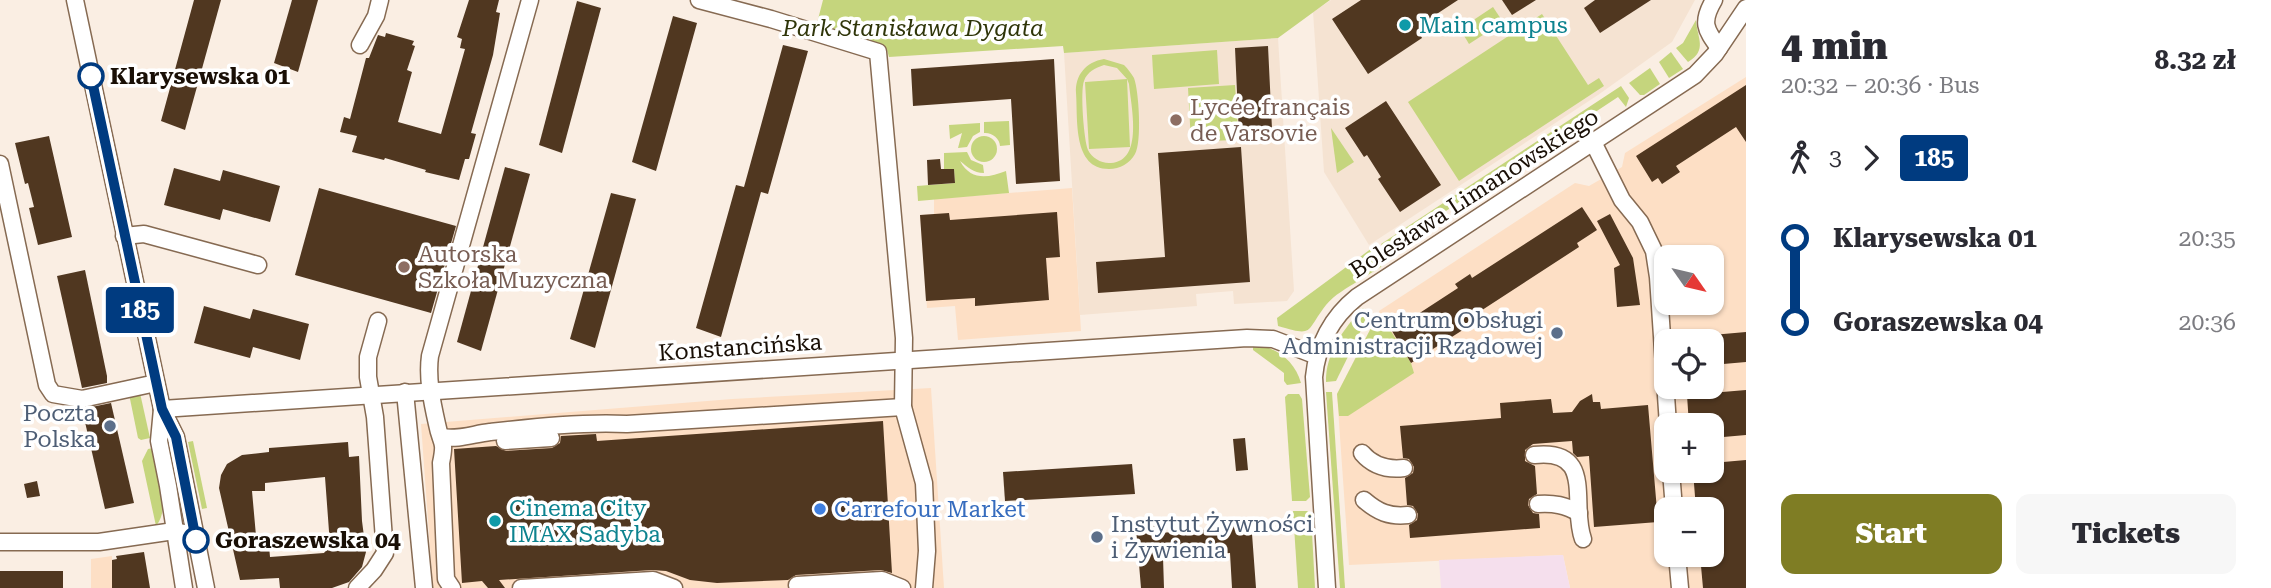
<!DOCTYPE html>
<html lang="en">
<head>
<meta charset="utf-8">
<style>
  :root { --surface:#fff; --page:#f7f7f7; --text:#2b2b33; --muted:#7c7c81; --accent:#7f7d24 }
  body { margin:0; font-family:"Roboto Serif",serif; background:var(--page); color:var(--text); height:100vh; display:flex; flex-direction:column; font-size:26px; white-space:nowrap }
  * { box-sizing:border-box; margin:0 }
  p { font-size:23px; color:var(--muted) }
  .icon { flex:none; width:38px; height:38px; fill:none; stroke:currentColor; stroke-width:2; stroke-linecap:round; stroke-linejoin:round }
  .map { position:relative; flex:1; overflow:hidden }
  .sheet { display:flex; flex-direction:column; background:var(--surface); width:525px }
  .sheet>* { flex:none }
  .badge { padding:0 14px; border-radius:5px; font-size:24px; line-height:46px }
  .needle { width:46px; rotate:124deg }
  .buttons { position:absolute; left:1654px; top:245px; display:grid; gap:14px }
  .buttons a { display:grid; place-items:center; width:70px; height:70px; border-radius:14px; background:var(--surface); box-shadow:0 2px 5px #0004; font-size:35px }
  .map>.badge { position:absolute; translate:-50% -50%; box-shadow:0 0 0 4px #fff }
  .legs { display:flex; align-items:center; gap:10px; height:77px; padding:0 35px; font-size:23px }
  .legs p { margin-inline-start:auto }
  .headline { display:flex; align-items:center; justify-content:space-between; height:119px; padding:0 35px }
  h1 { font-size:38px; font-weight:800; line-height:52px }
  .cta { display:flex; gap:14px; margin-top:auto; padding:14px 35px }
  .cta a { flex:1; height:80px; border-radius:14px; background:var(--accent); color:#fff; font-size:28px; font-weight:800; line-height:80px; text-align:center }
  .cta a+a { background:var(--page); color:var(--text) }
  ul { padding:0 35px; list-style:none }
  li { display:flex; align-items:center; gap:24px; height:84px; font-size:26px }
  li i { display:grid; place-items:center; width:10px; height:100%; margin:0 9px; background:currentColor }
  li i::after { content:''; width:18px; height:18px; margin:-9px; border:5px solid; border-radius:50%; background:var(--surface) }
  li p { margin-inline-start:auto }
  li:first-child i { background:linear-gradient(#0000 50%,currentColor 0) }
  li:last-child i { background:linear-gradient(currentColor 50%,#0000 0) }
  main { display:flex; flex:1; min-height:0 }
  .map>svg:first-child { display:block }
</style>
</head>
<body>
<main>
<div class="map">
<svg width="1746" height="588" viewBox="0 0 1746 588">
  <rect width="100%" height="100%" fill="#faeee3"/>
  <g fill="#fddfc5" fill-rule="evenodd">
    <path d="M1746,77v511h-176l-7,-33 -214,10 -12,-171 35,-68 9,-9 -2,-6 196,-128 14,3 33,-19 3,-14zM1666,257h46v46h-46zM1666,341h46v46h-46zM1666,425h46v46h-46zM1666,509h46v46h-46z"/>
    <polygon points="1072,188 1081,331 958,340 955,306 927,308 920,215 934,214 934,199"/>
    <polygon points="931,388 944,588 433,588 421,424 732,399"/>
    <polygon points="112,556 112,588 91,588 91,559"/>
  </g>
  <polygon fill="#f5dfed" points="1563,555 1570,588 1441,588 1439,560"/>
  <g fill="#f5e3d2">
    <polygon points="1331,0 1695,0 1672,42 1598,95 1369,245 1324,172 1313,12"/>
    <polygon points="1278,38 1294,291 1287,301 1234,304 1233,291 1196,294 1197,306 1080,315 1064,53"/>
  </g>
  <g fill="#c5d57d" fill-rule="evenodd">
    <polygon points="823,0 1330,0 1278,38 1064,53 1063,46 889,57 887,50 816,27"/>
    <polygon points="1493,7 1503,22 1469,44 1460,29"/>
    <polygon points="1542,14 1588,85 1599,78 1604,86 1459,181 1408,102"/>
    <path d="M1696,20c1,18 12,30 -8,42l-12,-14 7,-5z"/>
    <polygon points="1217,50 1219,84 1154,89 1152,55"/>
    <polygon points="1671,52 1683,69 1669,78 1659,62"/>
    <path d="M1104,59l20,6c4,4 7,8 10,13 5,13 8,65 1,76 -5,9 -15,15 -26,15 -37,0 -31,-51 -33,-76 -1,-18 10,-31 28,-34zM1104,65l13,3 10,11 -42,3 4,67 41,-2 -3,-68 2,5c2,22 15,77 -18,79 -9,1 -19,-5 -23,-13 -4,-9 -8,-59 -4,-69 3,-9 11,-13 20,-16z"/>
    <polygon points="1650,68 1660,84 1644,95 1640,95 1629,83"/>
    <polygon points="1235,85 1238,128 1233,129 1233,140 1191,142 1188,88"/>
    <polygon points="1621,86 1629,98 1626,107 1618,97 1393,246 1398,255 1393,258 1381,244"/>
    <path d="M1009,121l1,24 -10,1c0,-8 -9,-14 -16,-13v-11z"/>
    <polygon points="980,123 980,132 973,136 967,147 958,148 962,133 950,139 949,125"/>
    <polygon points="1331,128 1354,162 1337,173"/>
    <circle cx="984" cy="149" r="13"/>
    <path d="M967,152l4,8 12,5 1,8c-11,0 -16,-6 -24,-12 11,20 28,17 46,10l3,22 -91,8 -1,-15 38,-3 -1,-14h-10v-16z"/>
    <polygon points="1372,248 1382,263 1381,267 1366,276 1356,260"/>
    <path d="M1349,265l9,16c-11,7 -24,14 -32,24 -21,27 -11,32 -48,21l-1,-8z"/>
    <path d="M1363,308l5,8 -32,65 -10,1c-1,-28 18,-54 37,-74z"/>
    <polygon points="1382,317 1411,363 1414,373 1348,416 1339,416 1337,394 1372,326"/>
    <path d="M1253,345c23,1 42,16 48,38l-14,2 -3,-4v-8l-31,-23z"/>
    <polygon points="1326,392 1332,392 1345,588 1340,588"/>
    <polygon points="140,393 150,438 141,440 138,438 129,394"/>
    <polygon points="1288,394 1299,394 1302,399 1310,497 1306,501 1292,501 1285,397"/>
    <polygon points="193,441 207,508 202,509 188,442"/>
    <path d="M153,448c4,21 19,59 3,78l-14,-65 6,-12z"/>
    <polygon points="1293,511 1307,511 1311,514 1315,588 1298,588"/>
  </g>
  <g fill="#503720" fill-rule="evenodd">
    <polygon points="194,0 221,0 185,130 161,121"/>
    <polygon points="292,0 318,0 298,72 274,63"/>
    <polygon points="469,0 499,0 496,12 500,13 493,55 471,133 476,134 469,159 465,159 459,180 425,172 426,170 385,158 384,160 352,152 357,136 340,132 344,117 350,119 366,58 369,58 378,35 385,37 386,33 414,41 412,45 415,46 407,70 412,72 398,122 441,134 465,49 460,48 462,39 457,37"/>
    <polygon points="1361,0 1458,0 1423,23 1426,28 1419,32 1422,38 1368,74 1332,19"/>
    <polygon points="1502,0 1536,0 1512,15"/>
    <polygon points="1595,0 1651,0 1600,33 1584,8"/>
    <polygon points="577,1 601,8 562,153 539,145"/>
    <polygon points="673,16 697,23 656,171 632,162"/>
    <polygon points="783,45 808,51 768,194 761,192 721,337 696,328 736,185 744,187"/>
    <polygon points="1268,46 1272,129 1262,130 1262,135 1239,136 1235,48"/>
    <polygon points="1054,59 1060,181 1016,184 1011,99 913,106 911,69"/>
    <polygon points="1746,85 1746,142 1736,127 1676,166 1680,172 1662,184 1658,178 1652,182 1636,156"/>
    <polygon points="1386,101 1441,185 1400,212 1378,179 1381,177 1367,155 1364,157 1345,128"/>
    <polygon points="49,136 72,237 38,245 29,208 34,207 28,183 25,184 15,143"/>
    <polygon points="1241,147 1250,282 1098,293 1096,262 1165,257 1158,153"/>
    <polygon points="940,159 941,169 954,169 955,183 928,185 927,160"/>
    <polygon points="505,167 530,174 481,351 457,342"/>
    <polygon points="174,168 220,181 223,170 280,186 270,222 223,209 220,220 164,205"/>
    <polygon points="319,188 456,226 431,313 295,275"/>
    <polygon points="611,193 636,199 595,348 570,339"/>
    <polygon points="1582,207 1597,230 1577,243 1579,247 1476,314 1480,319 1411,363 1392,331 1458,288 1455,284 1470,274 1472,278"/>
    <polygon points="1057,212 1060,257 1046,258 1049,300 975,306 975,298 926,301 920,215 949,213 950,220"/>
    <polygon points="1610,214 1633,258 1640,305 1617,307 1614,268 1620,265 1597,221"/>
    <polygon points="85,270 107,376 107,383 82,388 57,276"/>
    <polygon points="204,306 250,319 253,309 309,324 300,360 253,347 250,358 194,343"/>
    <polygon points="1746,332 1746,362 1712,365 1712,335"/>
    <polygon points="1746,390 1746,435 1712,438 1712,425 1689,425 1687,395"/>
    <polygon points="1592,394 1593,402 1600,402 1601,409 1648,405 1658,522 1594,527 1589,456 1577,457 1573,453 1572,441 1533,444 1525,450 1525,461 1535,466 1537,494 1529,499 1528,505 1533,513 1539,514 1540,528 1410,538 1409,525 1417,520 1418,514 1413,506 1407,505 1405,478 1413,473 1414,467 1409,459 1403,458 1400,426 1501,418 1500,403 1551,399 1553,413 1572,412 1580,401"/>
    <polygon points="111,403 134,503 105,509 82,409"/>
    <polygon points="883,421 892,573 881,570 796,575 788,580 717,583 690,580 666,571 652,570 499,580 505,588 488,588 482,581 462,583 454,449 496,446 506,451 552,448 560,443 561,436 596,434 597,441"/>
    <polygon points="1245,438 1248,470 1236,471 1233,439"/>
    <path d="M348,442l1,15 10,-1 3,65 4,31 -4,15 -13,15 -17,6h-52l-1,-10 -39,2 -21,-92 2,-13 6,-11 15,-9 27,-3v-4zM325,477l5,68 -6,8 -54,4 -1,-11 -12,1 -5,-56h13v-8z"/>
    <polygon points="1746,460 1746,588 1703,588 1700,555 1712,555 1712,509 1696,509 1693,471 1712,471 1712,463"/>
    <polygon points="1132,464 1135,494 1005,501 1003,472"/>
    <polygon points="37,481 40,496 27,498 24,484"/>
    <polygon points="1251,520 1256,588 1232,588 1230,553 1163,557 1164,588 1141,588 1136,528 1159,526 1159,533 1229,528 1228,521"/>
    <polygon points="144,552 150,588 112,588 112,560 117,559 116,556"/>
    <rect x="0" y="571" width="63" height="17"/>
  </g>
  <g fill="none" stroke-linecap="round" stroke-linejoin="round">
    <defs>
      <g id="minor">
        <polyline points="75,0 162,409 176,437 206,588"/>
        <polyline points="699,0 771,19 878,52 904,338 903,407 924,483 927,551 924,588"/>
        <path d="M1714,0c-13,22 -9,29 5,48"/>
        <polyline points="360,45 376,16 380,0"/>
        <polyline points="1593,142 1622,200 1640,222 1654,251 1658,277 1668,425"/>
        <polyline points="0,164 47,385 53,394 82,399 156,383"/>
        <polyline points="124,236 144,234 258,265"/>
        <polyline points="405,392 424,588"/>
        <polyline points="162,409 1247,338 1273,339 1317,356"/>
        <polyline points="162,409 159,441 168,486 184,588"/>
        <path d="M441,437c18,3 32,-3 49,-5 46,-5 91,-10 137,-8l276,-17"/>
        <polyline points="505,441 551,438"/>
        <path d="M1362,453c11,13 25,17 42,15"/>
        <path d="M1534,455c62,-7 36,49 49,84"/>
        <polyline points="1671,471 1674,509"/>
        <path d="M1364,500c14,12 25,17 44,15"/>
        <path d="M1538,504c16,-1 27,1 41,9"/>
        <polyline points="0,542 99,542 174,531 190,534 196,540"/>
        <polyline points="1677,555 1680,588"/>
        <polyline points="797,585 882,580 902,588"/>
        <polyline points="357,588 374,570 385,553 375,417 368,377 368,357 378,321"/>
        <path d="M452,588l-6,-9 -5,-116c5,-24 0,-18 -4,-39 -5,-22 -10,-46 -7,-68l100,-356"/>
        <polyline points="521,588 653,580 674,588"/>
        <path d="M1327,588l-13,-211c3,-32 18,-60 43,-80l338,-222 20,-21 31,-46"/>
      </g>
    </defs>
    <use href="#minor" stroke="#866a52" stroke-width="19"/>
    <use href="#minor" stroke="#fff" stroke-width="16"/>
  </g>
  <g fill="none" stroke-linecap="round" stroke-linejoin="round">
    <defs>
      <polyline id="line-1" points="91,76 162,409 176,437 196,540"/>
    </defs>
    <use href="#line-1" stroke="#fff" stroke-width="16"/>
    <use href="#line-1" stroke="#003b80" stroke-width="10"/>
  </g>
  <g fill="#0f9aa8" stroke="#fff" stroke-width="2.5">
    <circle cx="1405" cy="25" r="7"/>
    <circle cx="495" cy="521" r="7"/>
  </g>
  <g fill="#fff" stroke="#003b80" stroke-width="3.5">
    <circle cx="91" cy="76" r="12"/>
    <circle cx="196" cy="540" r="12"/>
  </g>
  <g fill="#8d6e63" stroke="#fff" stroke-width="2.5">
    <circle cx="1176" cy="120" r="7"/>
    <circle cx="404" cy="267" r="7"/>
  </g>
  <g fill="#5c6f8a" stroke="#fff" stroke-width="2.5">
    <circle cx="1557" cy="333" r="7"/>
    <circle cx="110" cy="426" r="7"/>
    <circle cx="1097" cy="537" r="7"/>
  </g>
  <circle fill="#3f7fe0" stroke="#fff" stroke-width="2.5" cx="820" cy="509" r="7"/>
  <g text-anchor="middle" stroke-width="7" stroke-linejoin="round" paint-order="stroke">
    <g font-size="23" fill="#0d838f" stroke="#fff" text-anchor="start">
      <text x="1419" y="33">Main campus</text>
      <text x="509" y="516">Cinema City<tspan x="509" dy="26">IMAX Sadyba</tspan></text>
    </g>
    <g font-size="23" font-style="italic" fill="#2f3509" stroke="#fff">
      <text x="913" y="36">Park Stanisława Dygata</text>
    </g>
    <g font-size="23" font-weight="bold" fill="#190f06" stroke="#fff" text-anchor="start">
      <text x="110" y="84">Klarysewska 01</text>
      <text x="215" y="548">Goraszewska 04</text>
    </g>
    <g font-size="23" fill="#785e54" stroke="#fff" text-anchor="start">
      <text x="1190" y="115">Lycée français<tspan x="1190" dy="26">de Varsovie</tspan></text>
      <text x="418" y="262">Autorska<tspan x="418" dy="26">Szkoła Muzyczna</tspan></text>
    </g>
    <g font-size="23" fill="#190f06" stroke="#fff">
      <text transform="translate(1474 193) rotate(-33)" y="8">Bolesława Limanowskiego</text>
      <text transform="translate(740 347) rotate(-4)" y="8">Konstancińska</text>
    </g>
    <g font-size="23" fill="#4e5e75" stroke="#fff" text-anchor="end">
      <text x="1543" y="328">Centrum Obsługi<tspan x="1543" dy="26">Administracji Rządowej</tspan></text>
      <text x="96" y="421">Poczta<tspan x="96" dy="26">Polska</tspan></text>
      <text x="1111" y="532" text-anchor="start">Instytut Żywności<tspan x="1111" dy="26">i Żywienia</tspan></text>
    </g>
    <g font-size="23" fill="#366cbe" stroke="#fff" text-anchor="start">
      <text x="834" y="517">Carrefour Market</text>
    </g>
  </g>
</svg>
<div class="buttons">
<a><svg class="needle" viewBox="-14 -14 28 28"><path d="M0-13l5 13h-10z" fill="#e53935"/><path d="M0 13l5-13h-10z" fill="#7c7c81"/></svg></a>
<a><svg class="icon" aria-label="locate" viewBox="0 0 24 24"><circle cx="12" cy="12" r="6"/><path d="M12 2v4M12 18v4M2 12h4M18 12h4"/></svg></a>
<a>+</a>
<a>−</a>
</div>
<b class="badge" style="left:140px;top:310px;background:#003b80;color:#fff">185</b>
</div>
<section class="sheet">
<div class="headline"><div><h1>4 min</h1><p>20:32 – 20:36 · Bus</p></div><b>8.32 zł</b></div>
<div class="legs"><svg class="icon" aria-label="walk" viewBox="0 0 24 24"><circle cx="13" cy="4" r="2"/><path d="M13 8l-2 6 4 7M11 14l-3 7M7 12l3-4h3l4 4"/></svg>3<svg class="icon" aria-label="forward" viewBox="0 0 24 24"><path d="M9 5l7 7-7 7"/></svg><b class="badge" style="background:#003b80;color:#fff">185</b></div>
<ul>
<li><i style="color:#003b80"></i><b>Klarysewska 01</b><p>20:35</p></li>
<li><i style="color:#003b80"></i><b>Goraszewska 04</b><p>20:36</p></li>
</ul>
<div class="cta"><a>Start</a><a>Tickets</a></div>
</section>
</main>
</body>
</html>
